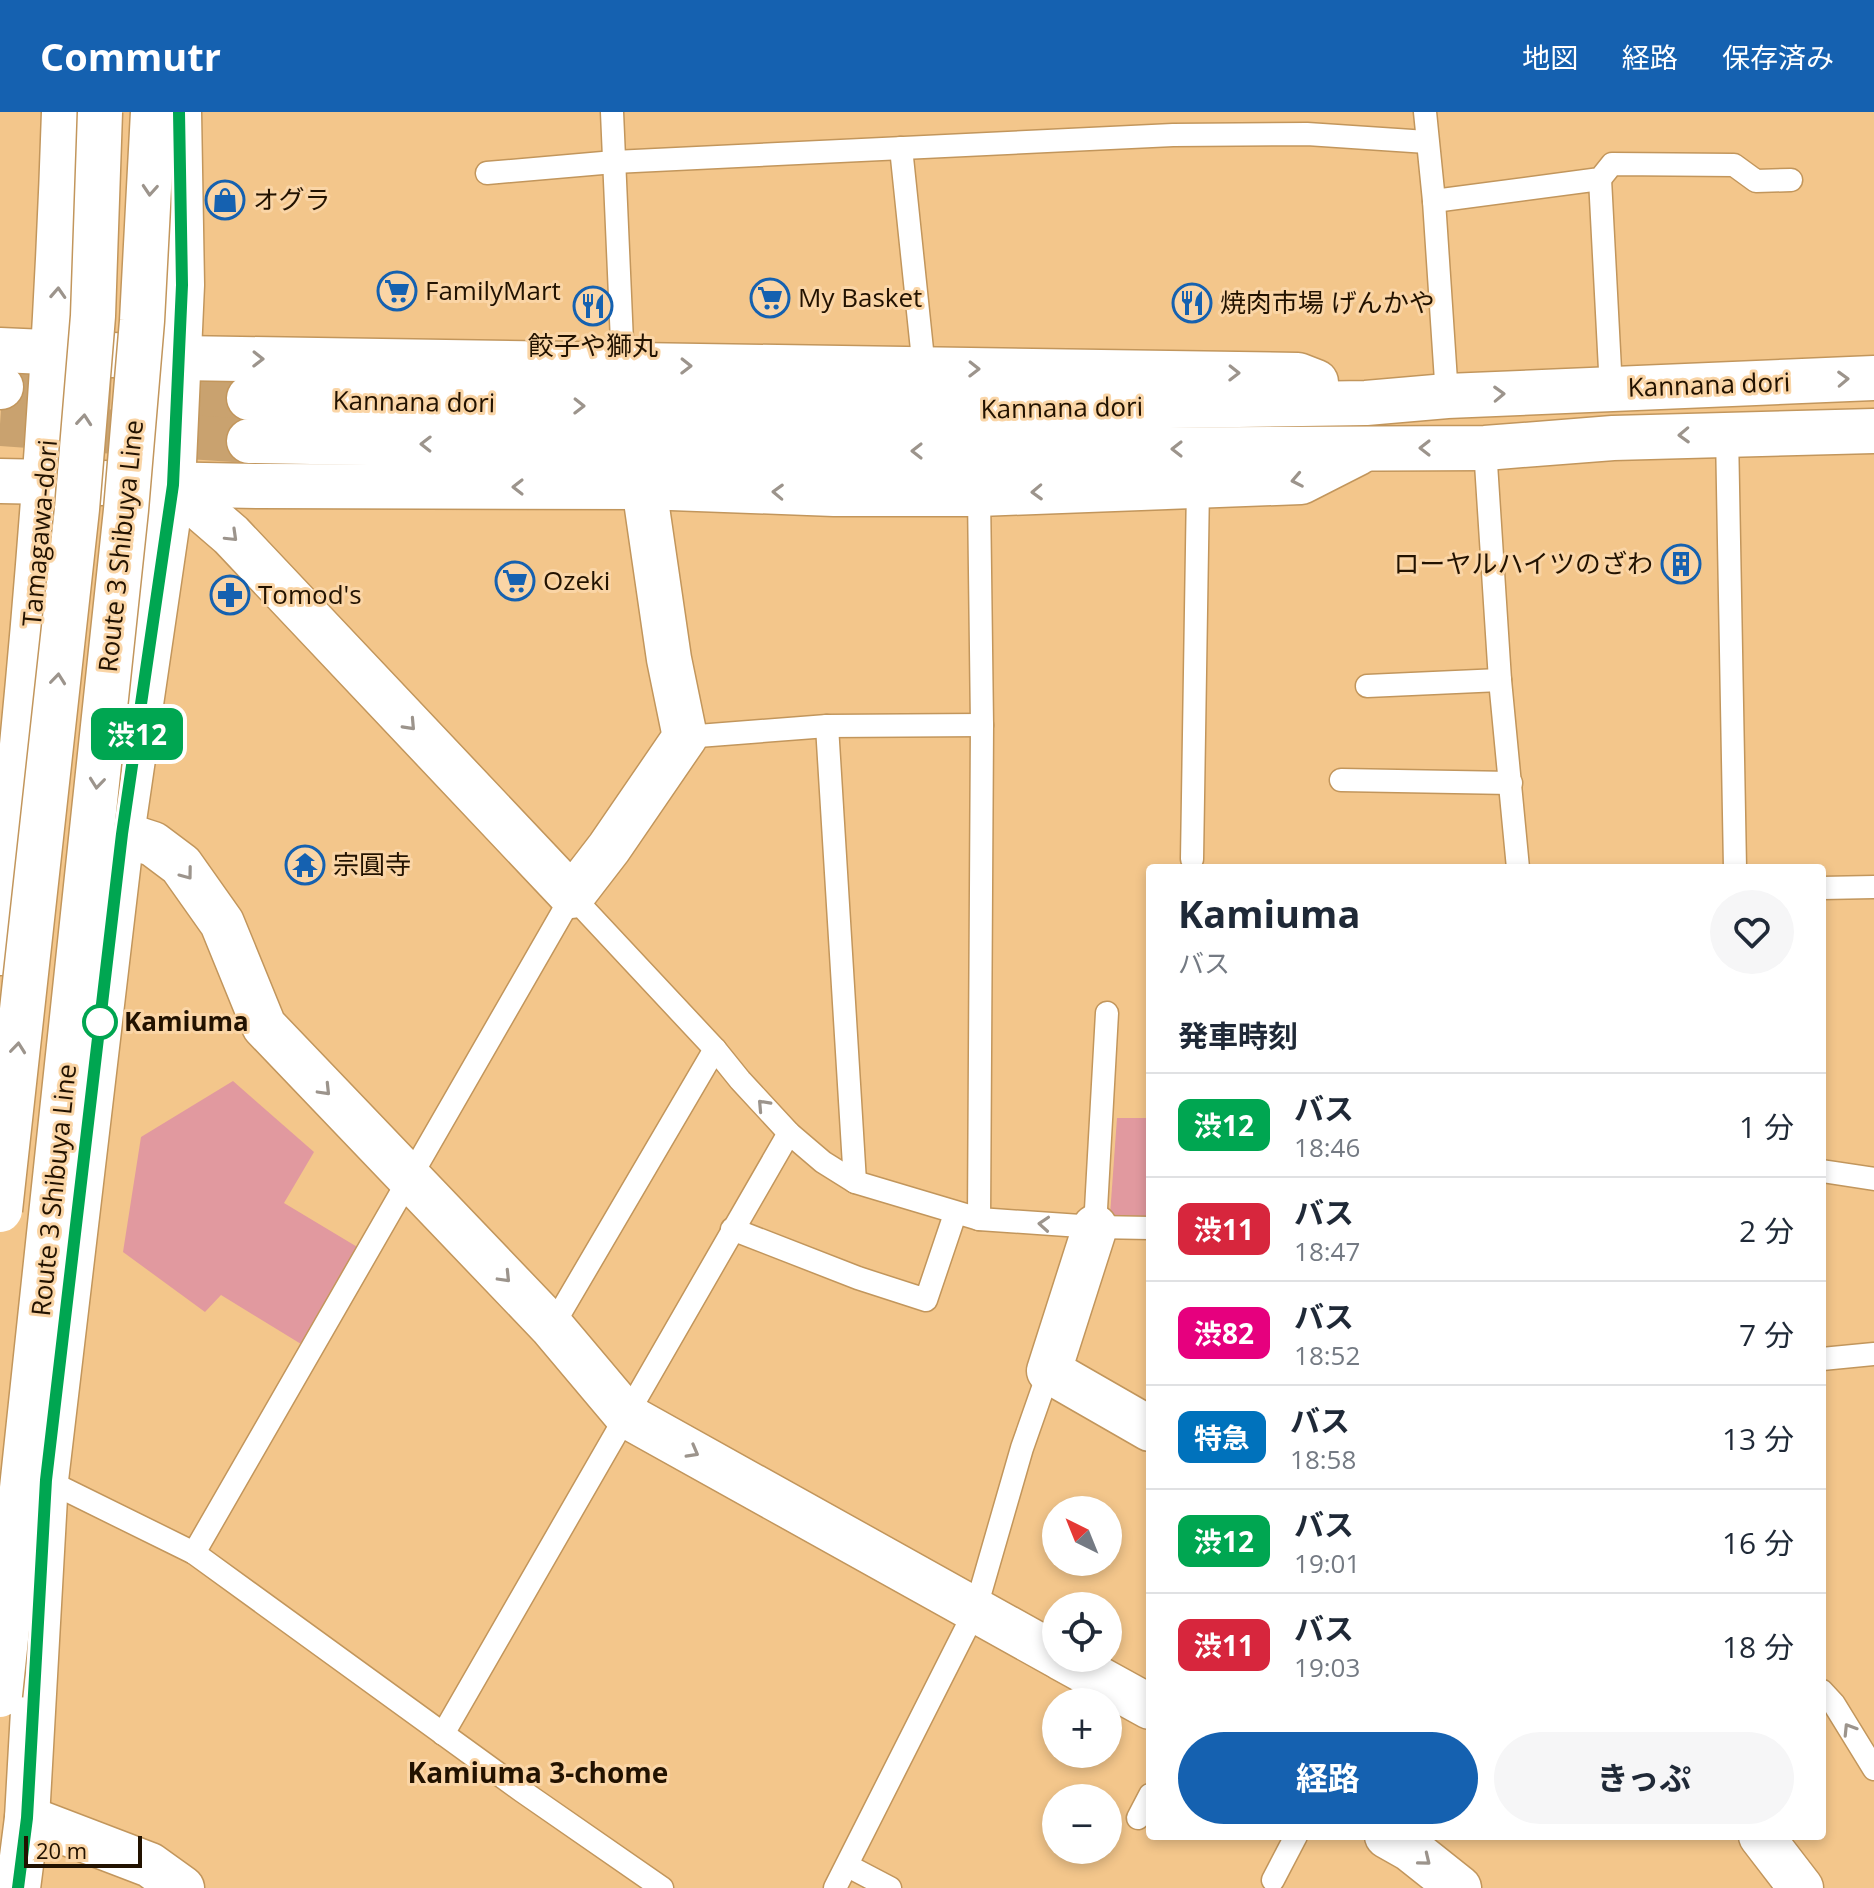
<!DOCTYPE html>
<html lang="ja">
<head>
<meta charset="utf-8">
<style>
  :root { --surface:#fff; --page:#f6f6f7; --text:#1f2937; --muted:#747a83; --line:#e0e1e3; --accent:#1561b0 }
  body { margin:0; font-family:"Open Sans","Noto Sans JP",sans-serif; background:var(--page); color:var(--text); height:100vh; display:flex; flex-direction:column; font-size:30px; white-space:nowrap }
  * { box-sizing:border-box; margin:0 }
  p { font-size:26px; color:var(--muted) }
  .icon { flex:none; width:44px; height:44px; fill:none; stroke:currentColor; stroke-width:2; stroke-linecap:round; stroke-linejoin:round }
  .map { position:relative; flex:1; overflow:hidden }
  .panel { position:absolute; left:1146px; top:752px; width:680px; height:976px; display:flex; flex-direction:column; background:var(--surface); border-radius:8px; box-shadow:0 4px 12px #0003 }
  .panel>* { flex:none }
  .badge { padding:0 16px; border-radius:12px; font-size:28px; line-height:52px }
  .needle { width:52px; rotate:317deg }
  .fabs { position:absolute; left:1042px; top:1384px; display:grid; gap:16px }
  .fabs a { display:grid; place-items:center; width:80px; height:80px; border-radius:50%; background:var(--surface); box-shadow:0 4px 12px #0003; font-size:40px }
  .scale { position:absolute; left:24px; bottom:20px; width:118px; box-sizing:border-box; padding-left:8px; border:4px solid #221200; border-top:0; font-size:22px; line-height:28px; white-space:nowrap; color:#221200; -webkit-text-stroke:6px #fad5a6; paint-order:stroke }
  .map>.badge { position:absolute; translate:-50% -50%; box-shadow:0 0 0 4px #fff }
  h2 { padding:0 32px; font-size:30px; line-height:72px }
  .round { display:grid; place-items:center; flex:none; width:84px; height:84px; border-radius:42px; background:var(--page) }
  .head { display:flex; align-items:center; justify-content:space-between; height:136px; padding:0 32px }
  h1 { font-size:38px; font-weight:700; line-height:60px }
  .button { display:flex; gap:16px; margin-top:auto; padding:16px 32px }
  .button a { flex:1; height:92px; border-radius:48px; background:var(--accent); color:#fff; font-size:32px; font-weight:700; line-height:92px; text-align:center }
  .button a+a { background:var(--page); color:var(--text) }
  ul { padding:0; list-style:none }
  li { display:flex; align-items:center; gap:24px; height:104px; padding:0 32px; border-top:2px solid var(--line) }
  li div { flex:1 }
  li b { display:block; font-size:30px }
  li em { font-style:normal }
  li .badge { min-width:88px; font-weight:700; text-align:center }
  header { display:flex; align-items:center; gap:48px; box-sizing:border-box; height:112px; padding:0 40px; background:var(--accent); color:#fff }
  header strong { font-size:38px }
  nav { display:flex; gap:44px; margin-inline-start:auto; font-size:28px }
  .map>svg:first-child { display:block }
</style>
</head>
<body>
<header>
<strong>Commutr</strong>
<nav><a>地図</a><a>経路</a><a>保存済み</a></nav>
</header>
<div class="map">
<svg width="1874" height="1776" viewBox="0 0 1874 1776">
  <rect width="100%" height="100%" fill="#f3c68b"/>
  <g fill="#e1999f">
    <polygon points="233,969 314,1040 284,1091 359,1136 301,1232 221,1183 205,1200 123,1140 141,1025"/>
    <polygon points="1117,1006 1150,1006 1150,1105 1110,1103"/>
  </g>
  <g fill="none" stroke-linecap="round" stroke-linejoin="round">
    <g stroke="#c9a26f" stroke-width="44" stroke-dasharray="44 22" stroke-linecap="butt">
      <polyline points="1,275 249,286"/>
      <polyline points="0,312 249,329"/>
    </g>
    <defs>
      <g id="lane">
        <polyline points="612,0 623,253"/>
        <polyline points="1425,0 1434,89 1447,284"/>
        <polyline points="901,36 924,257"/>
        <polyline points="487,61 614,50 1173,23 1307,22 1427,30"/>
        <polyline points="1600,67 1611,277"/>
        <polyline points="1434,89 1600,67 1612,52 1734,53 1756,69 1791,68"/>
        <polyline points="1727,321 1735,756"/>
        <polyline points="1485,336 1500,568 1518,756"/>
        <polyline points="1367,574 1500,568"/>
        <polyline points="827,614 855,1070"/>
        <polyline points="685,625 827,614 982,613"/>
        <polyline points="1341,668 1511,671"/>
        <polyline points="1192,747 1198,374"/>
        <polyline points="1822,776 1874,775"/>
        <polyline points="1822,1059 1874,1067"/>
        <polyline points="979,1107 982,613 979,382"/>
        <polyline points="1095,1115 1107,901"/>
        <polyline points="732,1117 858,1166 926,1188 955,1102"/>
        <polyline points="552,1215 715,937"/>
        <polyline points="1822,1247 1874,1242"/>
        <polyline points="46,1368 194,1441 522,1679 662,1776"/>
        <polyline points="194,1441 572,784 715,937 740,968 789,1021 823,1050 855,1070 979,1107 1095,1115 1150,1116"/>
        <polyline points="1822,1579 1834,1592 1874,1657"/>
        <polyline points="443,1622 789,1021"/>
        <polyline points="1138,1706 1150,1683"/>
        <polyline points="848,1754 890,1776"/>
        <polyline points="1273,1768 1296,1724"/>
        <polyline points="835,1776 975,1499 1022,1336 1049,1259"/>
      </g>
      <g id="street">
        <polyline points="173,373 231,423 572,784 609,736 685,625 669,547 644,375"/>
        <polyline points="122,722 153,732 181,753 222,811 264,914 552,1215 627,1304 1056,1543"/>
        <polyline points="1095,1115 1049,1259 1150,1317"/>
        <polyline points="1061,1546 1150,1595"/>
        <polyline points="27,1706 150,1753 182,1776"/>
        <polyline points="1387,1724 1410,1737 1459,1776"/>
        <polyline points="1761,1724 1801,1776"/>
      </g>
      <g id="primary">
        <polyline points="0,238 180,246 1298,263 1316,270"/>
        <polyline points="0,275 1,275"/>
        <polyline points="249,286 843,299 1366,291 1447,284 1874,266"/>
        <polyline points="249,329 840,339 1485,336 1613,326 1874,319"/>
        <polyline points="0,369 259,374 644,375 834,382 979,382 1301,370 1358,341"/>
      </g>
      <g id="highway">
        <path d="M0,841c32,-280 55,-560 64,-841"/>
        <polyline points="18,1776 27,1706 46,1368 122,722 173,373 182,173 179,0"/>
      </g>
    </defs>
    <use href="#lane" stroke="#c2965c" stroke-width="25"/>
    <use href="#street" stroke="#c2965c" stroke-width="47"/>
    <use href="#primary" stroke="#c2965c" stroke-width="47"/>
    <use href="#highway" stroke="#c2965c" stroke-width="47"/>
    <use href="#lane" stroke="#fff" stroke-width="22"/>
    <use href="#street" stroke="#fff" stroke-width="44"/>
    <use href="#primary" stroke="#fff" stroke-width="44"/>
    <use href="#highway" stroke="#fff" stroke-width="44"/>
    <defs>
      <g id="highway-bridge">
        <polyline points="0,1098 77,397 93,204 100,0"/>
        <polyline points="0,1583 126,398 142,209 153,0"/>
      </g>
    </defs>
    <use href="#highway-bridge" stroke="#c2965c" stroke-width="47" stroke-linecap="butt"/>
    <use href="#highway-bridge" stroke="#fff" stroke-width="44"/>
  </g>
  <defs><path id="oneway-chevron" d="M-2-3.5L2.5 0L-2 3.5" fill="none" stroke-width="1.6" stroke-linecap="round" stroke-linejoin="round" transform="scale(2)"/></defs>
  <g stroke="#9c948c">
    <use href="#oneway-chevron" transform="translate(150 78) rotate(94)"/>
    <use href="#oneway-chevron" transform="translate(58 181) rotate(-87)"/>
    <use href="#oneway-chevron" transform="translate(258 247) rotate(1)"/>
    <use href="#oneway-chevron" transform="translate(686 254) rotate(1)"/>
    <use href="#oneway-chevron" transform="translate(974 257) rotate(1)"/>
    <use href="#oneway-chevron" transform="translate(1234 261) rotate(1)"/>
    <use href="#oneway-chevron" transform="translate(1843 267) rotate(-2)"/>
    <use href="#oneway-chevron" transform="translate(1499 282) rotate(-2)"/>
    <use href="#oneway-chevron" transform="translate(579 294) rotate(1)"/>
    <use href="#oneway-chevron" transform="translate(84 308) rotate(-85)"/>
    <use href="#oneway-chevron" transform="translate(1684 323) rotate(178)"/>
    <use href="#oneway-chevron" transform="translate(426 332) rotate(-179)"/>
    <use href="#oneway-chevron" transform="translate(1425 336) rotate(180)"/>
    <use href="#oneway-chevron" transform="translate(1177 337) rotate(180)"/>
    <use href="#oneway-chevron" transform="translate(917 339) rotate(180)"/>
    <use href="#oneway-chevron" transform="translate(1297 368) rotate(169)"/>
    <use href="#oneway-chevron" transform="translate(518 375) rotate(-180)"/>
    <use href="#oneway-chevron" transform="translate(778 380) rotate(-178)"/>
    <use href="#oneway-chevron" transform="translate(1037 380) rotate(178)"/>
    <use href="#oneway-chevron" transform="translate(232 424) rotate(44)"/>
    <use href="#oneway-chevron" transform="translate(58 567) rotate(-84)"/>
    <use href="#oneway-chevron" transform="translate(410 613) rotate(47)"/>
    <use href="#oneway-chevron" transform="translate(97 671) rotate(96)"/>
    <use href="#oneway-chevron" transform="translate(187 762) rotate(53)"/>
    <use href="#oneway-chevron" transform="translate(18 936) rotate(-84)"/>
    <use href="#oneway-chevron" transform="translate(325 978) rotate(46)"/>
    <use href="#oneway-chevron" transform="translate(763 993) rotate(-133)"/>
    <use href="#oneway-chevron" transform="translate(1044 1112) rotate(-176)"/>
    <use href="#oneway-chevron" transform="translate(505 1165) rotate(46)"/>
    <use href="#oneway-chevron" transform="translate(693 1340) rotate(29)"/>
    <use href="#oneway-chevron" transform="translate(1849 1617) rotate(-122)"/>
    <use href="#oneway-chevron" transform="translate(1425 1748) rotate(39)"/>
  </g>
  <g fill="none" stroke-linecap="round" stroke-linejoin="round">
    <defs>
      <polyline id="line" points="18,1776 27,1706 46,1368 122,722 173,373 182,173 179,0"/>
    </defs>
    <use href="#line" stroke="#fff" stroke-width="18"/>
    <use href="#line" stroke="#00a651" stroke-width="12"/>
  </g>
  <defs>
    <symbol id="shop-ring" viewBox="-11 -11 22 22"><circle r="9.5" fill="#fad5a6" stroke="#1561b0" stroke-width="1.5"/><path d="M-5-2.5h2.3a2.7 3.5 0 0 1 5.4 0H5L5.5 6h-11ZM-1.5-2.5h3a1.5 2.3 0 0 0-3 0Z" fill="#1561b0"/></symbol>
    <symbol id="supermarket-ring" viewBox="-11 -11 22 22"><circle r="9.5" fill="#fad5a6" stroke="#1561b0" stroke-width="1.5"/><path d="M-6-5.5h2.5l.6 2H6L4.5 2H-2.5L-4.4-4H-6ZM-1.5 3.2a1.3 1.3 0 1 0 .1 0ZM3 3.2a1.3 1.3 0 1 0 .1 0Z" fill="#1561b0"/></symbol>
    <symbol id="restaurant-ring" viewBox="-11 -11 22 22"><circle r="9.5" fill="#fad5a6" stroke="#1561b0" stroke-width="1.5"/><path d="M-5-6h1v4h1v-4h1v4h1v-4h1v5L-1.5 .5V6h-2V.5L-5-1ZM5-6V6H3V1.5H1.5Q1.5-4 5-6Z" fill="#1561b0"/></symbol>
    <symbol id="building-ring" viewBox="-11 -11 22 22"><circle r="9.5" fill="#fad5a6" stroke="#1561b0" stroke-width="1.5"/><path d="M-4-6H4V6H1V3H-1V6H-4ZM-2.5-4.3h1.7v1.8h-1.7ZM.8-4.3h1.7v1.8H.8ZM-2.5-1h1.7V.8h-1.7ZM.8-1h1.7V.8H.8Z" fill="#1561b0"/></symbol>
    <symbol id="pharmacy-ring" viewBox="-11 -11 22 22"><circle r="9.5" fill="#fad5a6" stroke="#1561b0" stroke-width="1.5"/><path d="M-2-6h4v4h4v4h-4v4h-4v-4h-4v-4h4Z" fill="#1561b0"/></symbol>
    <symbol id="temple-ring" viewBox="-11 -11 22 22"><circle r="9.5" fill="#fad5a6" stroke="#1561b0" stroke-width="1.5"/><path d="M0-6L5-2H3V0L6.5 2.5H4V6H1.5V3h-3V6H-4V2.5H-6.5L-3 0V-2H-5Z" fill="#1561b0"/></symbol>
  </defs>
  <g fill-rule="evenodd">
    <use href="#shop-ring" x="203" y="66" width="44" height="44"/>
    <use href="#supermarket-ring" x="375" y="157" width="44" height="44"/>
    <use href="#supermarket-ring" x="748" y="164" width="44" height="44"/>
    <use href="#restaurant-ring" x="1170" y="169" width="44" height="44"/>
    <use href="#restaurant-ring" x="571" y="172" width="44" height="44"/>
    <use href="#building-ring" x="1659" y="430" width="44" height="44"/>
    <use href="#supermarket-ring" x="493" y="447" width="44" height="44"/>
    <use href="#pharmacy-ring" x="208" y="461" width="44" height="44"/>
    <use href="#temple-ring" x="283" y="731" width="44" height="44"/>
  </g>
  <circle fill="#fff" stroke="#00a651" stroke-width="4" cx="100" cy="910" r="16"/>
  <g text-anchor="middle" stroke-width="6" stroke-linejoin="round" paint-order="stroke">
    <g font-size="26" fill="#221200" stroke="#fad5a6" text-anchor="start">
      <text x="253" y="97">オグラ</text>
      <text x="425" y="188">FamilyMart</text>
      <text x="798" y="195">My Basket</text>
      <text x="1220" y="200">焼肉市場 げんかや</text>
      <text x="593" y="243" text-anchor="middle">餃子や獅丸</text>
      <text x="1653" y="461" text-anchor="end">ローヤルハイツのざわ</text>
      <text x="543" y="478">Ozeki</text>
      <text x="258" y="492">Tomod's</text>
      <text x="333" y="762">宗圓寺</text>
    </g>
    <g font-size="26" fill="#221200" stroke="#fad5a6">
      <text transform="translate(1709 273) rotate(-2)" y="9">Kannana dori</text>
      <text transform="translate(414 290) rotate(1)" y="9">Kannana dori</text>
      <text transform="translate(1062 296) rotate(-1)" y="9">Kannana dori</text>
      <text transform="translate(40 421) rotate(-85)" y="9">Tamagawa-dori</text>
      <text transform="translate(121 434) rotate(-84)" y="9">Route 3 Shibuya Line</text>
      <text transform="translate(54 1078) rotate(-84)" y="9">Route 3 Shibuya Line</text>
    </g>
    <g font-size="26" font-weight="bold" fill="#221200" stroke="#fad5a6" text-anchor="start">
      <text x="124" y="919">Kamiuma</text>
    </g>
    <g font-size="28" font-weight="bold" fill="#221200" stroke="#fad5a6">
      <text x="538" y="1671">Kamiuma 3-chome</text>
    </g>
  </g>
</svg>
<div class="fabs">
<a><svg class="needle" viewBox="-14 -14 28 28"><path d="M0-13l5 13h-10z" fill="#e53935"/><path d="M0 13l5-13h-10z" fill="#747a83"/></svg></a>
<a><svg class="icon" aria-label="locate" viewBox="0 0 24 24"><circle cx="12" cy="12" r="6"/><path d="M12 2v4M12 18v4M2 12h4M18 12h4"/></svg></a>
<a>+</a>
<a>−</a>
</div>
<div class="scale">20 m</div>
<b class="badge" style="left:137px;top:622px;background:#00a651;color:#fff">渋12</b>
<section class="panel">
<div class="head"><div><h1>Kamiuma</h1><p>バス</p></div><a class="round"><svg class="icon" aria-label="heart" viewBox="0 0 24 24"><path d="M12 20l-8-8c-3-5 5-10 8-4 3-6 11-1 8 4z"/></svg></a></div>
<h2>発車時刻</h2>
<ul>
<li><span class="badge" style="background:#00a651;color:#fff">渋12</span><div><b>バス</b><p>18:46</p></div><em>1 分</em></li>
<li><span class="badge" style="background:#d7263d;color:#fff">渋11</span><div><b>バス</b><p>18:47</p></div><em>2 分</em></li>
<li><span class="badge" style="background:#e6007e;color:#fff">渋82</span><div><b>バス</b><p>18:52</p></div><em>7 分</em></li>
<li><span class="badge" style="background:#0072bc;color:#fff">特急</span><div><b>バス</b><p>18:58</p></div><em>13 分</em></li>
<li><span class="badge" style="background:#00a651;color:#fff">渋12</span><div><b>バス</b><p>19:01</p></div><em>16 分</em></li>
<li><span class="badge" style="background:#d7263d;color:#fff">渋11</span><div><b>バス</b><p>19:03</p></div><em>18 分</em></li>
</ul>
<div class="button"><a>経路</a><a>きっぷ</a></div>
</section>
</div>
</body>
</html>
